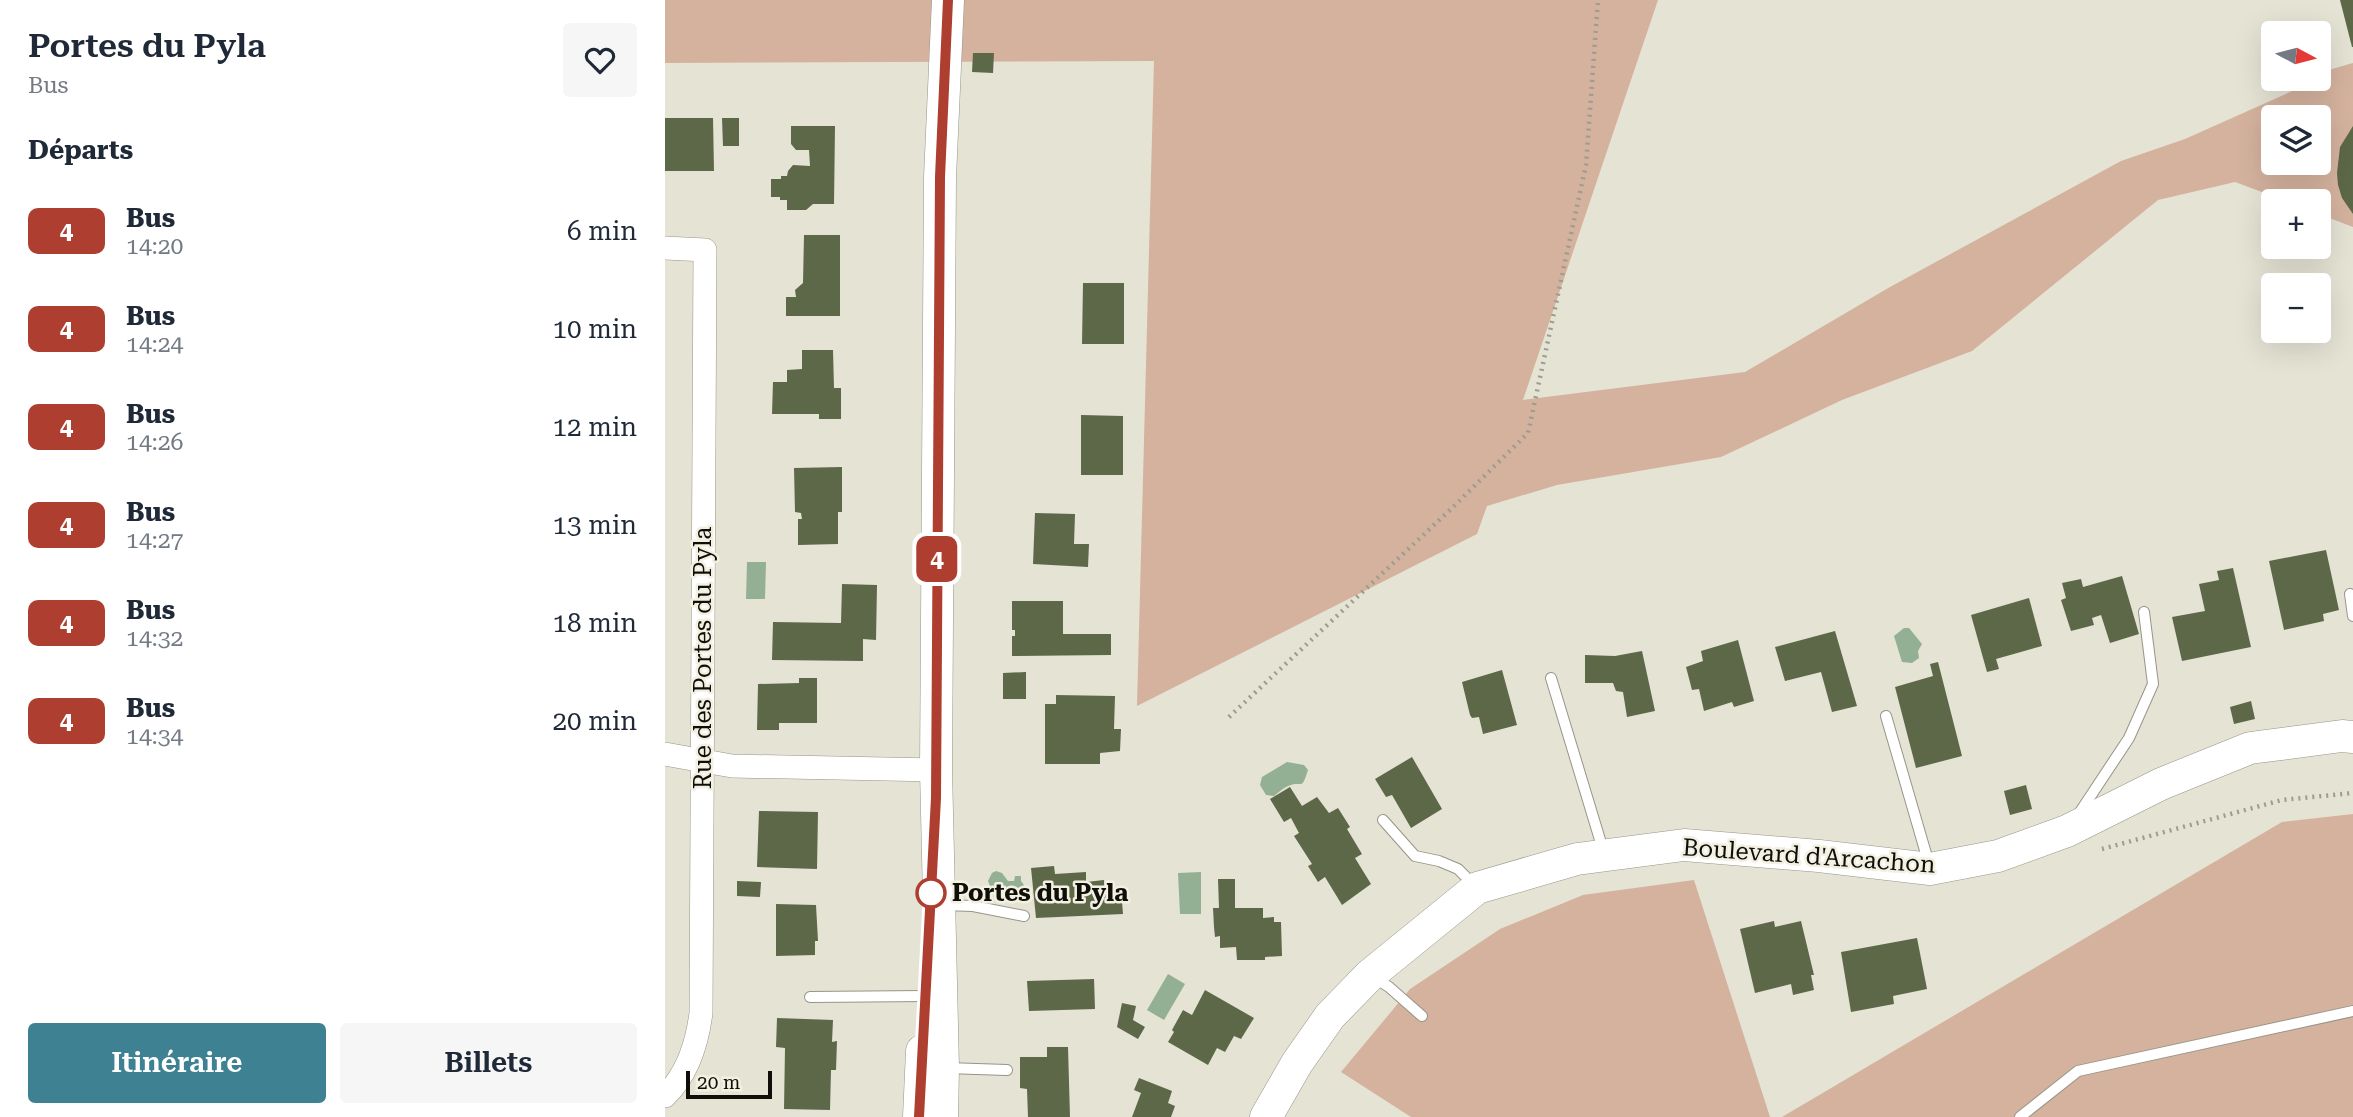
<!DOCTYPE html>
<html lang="fr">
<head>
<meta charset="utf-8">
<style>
  :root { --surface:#fff; --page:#f6f6f7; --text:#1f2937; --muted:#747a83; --accent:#3e8192 }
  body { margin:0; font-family:"Roboto Serif",serif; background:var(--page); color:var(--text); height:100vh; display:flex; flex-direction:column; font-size:26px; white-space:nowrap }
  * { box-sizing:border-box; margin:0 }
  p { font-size:23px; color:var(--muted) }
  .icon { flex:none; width:38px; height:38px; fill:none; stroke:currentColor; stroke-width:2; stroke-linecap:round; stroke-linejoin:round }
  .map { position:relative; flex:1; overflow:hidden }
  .drawer { display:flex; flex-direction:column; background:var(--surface); width:665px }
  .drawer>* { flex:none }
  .badge { padding:0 14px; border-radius:10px; font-size:24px; line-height:46px }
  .needle { width:46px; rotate:97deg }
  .fabs { position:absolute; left:1596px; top:21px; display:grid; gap:14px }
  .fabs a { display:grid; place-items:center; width:70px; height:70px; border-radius:7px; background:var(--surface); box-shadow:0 7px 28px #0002; font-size:35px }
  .scale { position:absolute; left:21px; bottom:18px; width:86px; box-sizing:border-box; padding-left:7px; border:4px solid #0f0e09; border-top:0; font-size:19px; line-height:24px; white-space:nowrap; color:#0f0e09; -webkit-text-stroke:5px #f2f0e1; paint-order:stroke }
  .map>.badge { position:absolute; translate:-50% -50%; box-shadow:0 0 0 4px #fff }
  h2 { padding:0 28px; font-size:26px; line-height:63px }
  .round { display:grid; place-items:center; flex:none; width:74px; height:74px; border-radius:7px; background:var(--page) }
  .headline { display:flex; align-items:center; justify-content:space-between; height:119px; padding:0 28px }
  h1 { font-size:33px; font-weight:600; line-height:52px }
  .cta { display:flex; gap:14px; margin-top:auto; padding:14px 28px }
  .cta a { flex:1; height:80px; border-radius:7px; background:var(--accent); color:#fff; font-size:28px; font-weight:600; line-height:80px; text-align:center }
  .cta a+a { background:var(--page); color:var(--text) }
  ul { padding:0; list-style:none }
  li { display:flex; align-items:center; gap:21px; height:98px; padding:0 28px }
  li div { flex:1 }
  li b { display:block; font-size:26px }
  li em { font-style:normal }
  li .badge { min-width:77px; font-weight:700; text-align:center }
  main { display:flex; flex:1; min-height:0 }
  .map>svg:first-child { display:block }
</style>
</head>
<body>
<main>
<section class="drawer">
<div class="headline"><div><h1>Portes du Pyla</h1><p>Bus</p></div><a class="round"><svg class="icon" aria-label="heart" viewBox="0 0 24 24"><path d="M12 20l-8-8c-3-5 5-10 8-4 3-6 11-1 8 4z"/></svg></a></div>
<h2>Départs</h2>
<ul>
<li><span class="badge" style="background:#ae3e2f;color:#fff">4</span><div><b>Bus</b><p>14:20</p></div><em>6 min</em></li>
<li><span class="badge" style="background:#ae3e2f;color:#fff">4</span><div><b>Bus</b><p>14:24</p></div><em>10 min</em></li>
<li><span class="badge" style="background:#ae3e2f;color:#fff">4</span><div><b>Bus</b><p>14:26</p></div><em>12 min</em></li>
<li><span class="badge" style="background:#ae3e2f;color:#fff">4</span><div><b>Bus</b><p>14:27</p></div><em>13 min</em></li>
<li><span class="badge" style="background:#ae3e2f;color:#fff">4</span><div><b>Bus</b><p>14:32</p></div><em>18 min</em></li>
<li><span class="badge" style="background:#ae3e2f;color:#fff">4</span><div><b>Bus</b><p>14:34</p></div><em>20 min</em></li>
</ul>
<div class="cta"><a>Itinéraire</a><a>Billets</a></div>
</section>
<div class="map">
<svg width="1688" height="1117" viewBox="0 0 1688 1117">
  <rect width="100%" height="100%" fill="#e5e3d4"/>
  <g fill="#d4b29e" fill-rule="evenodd">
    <path d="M0,0h993l-135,400 222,-28 145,-85 231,-126 64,-22 134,-60 13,-10 21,-6v164l-34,-13v-13h-33l-51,-19 -77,18 -186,151 -130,49 -121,57 -164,28 -70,21 -10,28 -340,172 17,-645 -489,2zM1608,117h46v46h-46z"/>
    <polygon points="1688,814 1688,1117 1117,1117 1617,822"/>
    <polygon points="1029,880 1105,1117 746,1117 676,1072 745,989 835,929 918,895"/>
  </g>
  <g fill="#93af94">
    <polygon points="82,562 101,562 100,599 81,599"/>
    <polygon points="1239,628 1244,628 1257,644 1253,651 1254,658 1247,663 1237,662 1229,636"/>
    <path d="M622,762l17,3 4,5c-7,22 -5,10 -20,16 -5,2 -10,7 -14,10l-8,-1 -6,-10 2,-8z"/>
    <path d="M331,871l6,2 6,8h6l1,-5h6v5l3,4c-4,17 -20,14 -31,8l-5,-12 4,-8z"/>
    <polygon points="536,872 536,914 515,914 513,873"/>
    <polygon points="503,974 520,984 499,1020 482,1010"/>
  </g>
  <g fill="#5d6848">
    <polygon points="1675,0 1688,0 1688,47 1687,47"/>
    <polygon points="308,53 329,53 328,73 307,72"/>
    <polygon points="0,118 48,118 49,171 0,171"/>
    <polygon points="57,118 74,118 74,146 58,146"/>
    <polygon points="126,126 170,126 169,204 148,204 141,210 122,210 122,200 115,200 115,197 106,197 106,179 116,179 116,176 122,176 123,171 128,165 145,166 144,150 131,150 126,144"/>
    <polygon points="1688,126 1688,214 1677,198 1673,185 1672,173 1675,147"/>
    <polygon points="139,235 175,235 175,316 121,316 121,297 131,297 130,290 138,283"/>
    <polygon points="418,283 459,283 459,344 417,344"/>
    <polygon points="137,350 168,350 169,388 176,388 176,419 154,419 154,414 107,414 108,382 122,382 122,370 137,369"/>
    <polygon points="416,415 458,416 458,475 416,475"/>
    <polygon points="177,467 177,512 173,512 173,544 133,545 133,519 137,519 136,513 130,512 129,468"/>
    <polygon points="370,513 410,514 409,544 424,544 423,567 368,564"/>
    <polygon points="1661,550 1674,610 1658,614 1659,621 1619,630 1604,561"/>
    <polygon points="1568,568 1586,647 1517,661 1507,617 1540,611 1534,584 1554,580 1552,571"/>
    <polygon points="1457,576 1474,634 1445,643 1436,615 1427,618 1429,625 1406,631 1396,600 1401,598 1397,583 1416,579 1418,587"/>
    <polygon points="177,584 212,585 211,640 198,639 198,661 107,660 108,622 176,623"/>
    <polygon points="1364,598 1377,646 1331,659 1334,669 1322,672 1306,615"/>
    <polygon points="347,601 398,601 398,634 446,634 446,655 347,656 347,636 350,636 350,630 347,630"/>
    <polygon points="1170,631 1192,706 1167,712 1156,672 1120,681 1110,647"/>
    <polygon points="1073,640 1089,701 1069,707 1067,702 1039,711 1034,689 1027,690 1021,667 1038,661 1036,651"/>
    <polygon points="977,651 990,711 962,717 958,692 951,691 948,683 920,683 920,655 950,656"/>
    <polygon points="1273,662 1297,756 1251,768 1230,687 1268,676 1265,664"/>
    <polygon points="837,670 852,725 818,734 814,717 807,718 805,715 797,682"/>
    <polygon points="361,672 361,699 338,699 338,673"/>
    <polygon points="134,678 152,678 152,723 114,723 114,730 92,730 93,684 134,683"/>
    <polygon points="391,695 450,696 449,729 456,729 455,751 435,753 435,764 380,764 380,704 391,704"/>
    <polygon points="1586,701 1590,719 1569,724 1565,707"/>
    <polygon points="747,757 777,809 746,828 727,795 721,797 710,779"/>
    <polygon points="1361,785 1367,809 1345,815 1339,791"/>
    <polygon points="625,787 637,806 652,797 664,813 673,808 685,827 682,829 697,854 690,858 706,884 677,905 660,877 653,882 643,866 647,864 629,836 634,833 626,818 619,822 605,799"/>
    <polygon points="94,811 153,812 152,869 92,867"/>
    <polygon points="389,866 390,874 421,872 421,882 439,880 440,890 456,889 458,914 371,918 366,868"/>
    <polygon points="553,879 570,879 570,908 598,908 598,918 609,917 609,922 616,922 617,956 600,957 600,960 572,960 571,947 555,948 555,936 550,937 549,927 548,908 554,908"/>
    <polygon points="72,881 96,882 95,897 72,896"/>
    <polygon points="111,904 151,905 153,941 150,941 150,955 111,956"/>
    <polygon points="1109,921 1110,927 1136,921 1149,975 1146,975 1149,990 1128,995 1126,984 1090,993 1075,929"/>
    <polygon points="1252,938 1262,989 1228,996 1229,1004 1186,1012 1176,952"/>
    <polygon points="429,979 430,1009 364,1011 362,981"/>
    <polygon points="540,990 589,1018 576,1039 569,1036 560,1052 552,1048 543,1065 503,1042 509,1032 507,1030 518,1010 527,1015"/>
    <polygon points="457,1003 471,1006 468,1020 480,1027 473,1039 452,1027"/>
    <polygon points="112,1018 168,1020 167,1042 172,1041 171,1070 166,1070 165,1110 119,1109 120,1048 111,1047"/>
    <polygon points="382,1047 403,1047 405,1117 363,1117 362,1089 355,1088 355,1057 382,1057"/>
    <polygon points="474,1078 507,1091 503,1103 510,1106 506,1117 467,1117 476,1093 469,1090"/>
  </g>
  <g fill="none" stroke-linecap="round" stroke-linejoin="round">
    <defs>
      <g id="lane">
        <polyline points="1685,594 1688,616"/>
        <polyline points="886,678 939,853"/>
        <polyline points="1221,716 1264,864"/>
        <polyline points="1413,815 1464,738 1488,684 1479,612"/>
        <polyline points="718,820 750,856 774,861 793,869 810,886"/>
        <polyline points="278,905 308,906 359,916"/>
        <polyline points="707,976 724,987 757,1016"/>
        <polyline points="145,997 260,996"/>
        <polyline points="281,1068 342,1070"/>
        <polyline points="1355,1117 1413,1071 1688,1011"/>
      </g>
      <g id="street">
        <path d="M0,248l40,2 -4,763c-4,31 -13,61 -36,83"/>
        <polyline points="0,754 67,766 271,770"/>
      </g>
      <g id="secondary">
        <polyline points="254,1117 257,1051"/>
        <polyline points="277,1117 278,1068 271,770 275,177 283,0"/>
        <polyline points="601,1117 632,1063 665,1016 705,975 812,888 912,859 1019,845 1154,856 1265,869 1333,856 1402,831 1496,784 1585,748 1677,736 1688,737"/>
      </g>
    </defs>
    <use href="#lane" stroke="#979588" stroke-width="12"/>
    <use href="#street" stroke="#979588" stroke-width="24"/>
    <use href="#secondary" stroke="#979588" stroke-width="33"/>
    <g stroke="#9d9c90" stroke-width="4.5" stroke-dasharray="2 5" stroke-linecap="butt">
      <polyline points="564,717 785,510 863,433 921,165 933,0"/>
      <polyline points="1437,849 1617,800 1688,793"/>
    </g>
    <use href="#lane" stroke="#fff" stroke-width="10"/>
    <use href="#street" stroke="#fff" stroke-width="23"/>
    <use href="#secondary" stroke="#fff" stroke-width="32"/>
  </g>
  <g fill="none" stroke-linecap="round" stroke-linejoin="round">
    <defs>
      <polyline id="line" points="254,1117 271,798 275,177 283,0"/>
    </defs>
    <use href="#line" stroke="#fff" stroke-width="16"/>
    <use href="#line" stroke="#ae3e2f" stroke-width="10"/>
  </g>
  <circle fill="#fff" stroke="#ae3e2f" stroke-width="3.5" cx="266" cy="893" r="14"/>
  <g text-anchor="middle" stroke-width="5" stroke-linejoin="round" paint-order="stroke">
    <g font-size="24" fill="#0f0e09" stroke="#f2f0e1">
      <text transform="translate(38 658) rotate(-90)" y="8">Rue des Portes du Pyla</text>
      <text transform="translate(1144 856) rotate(4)" y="8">Boulevard d'Arcachon</text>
    </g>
    <g font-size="24" font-weight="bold" fill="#0f0e09" stroke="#f2f0e1" text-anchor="start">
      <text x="287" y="901">Portes du Pyla</text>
    </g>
  </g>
</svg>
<div class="fabs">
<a><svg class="needle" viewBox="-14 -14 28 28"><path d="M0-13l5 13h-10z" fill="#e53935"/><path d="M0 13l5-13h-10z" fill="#747a83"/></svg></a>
<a><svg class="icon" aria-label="layers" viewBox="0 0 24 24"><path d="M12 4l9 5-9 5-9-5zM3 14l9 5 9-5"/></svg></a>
<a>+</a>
<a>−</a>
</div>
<div class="scale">20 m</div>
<b class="badge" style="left:272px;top:559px;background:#ae3e2f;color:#fff">4</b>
</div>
</main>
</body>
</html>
